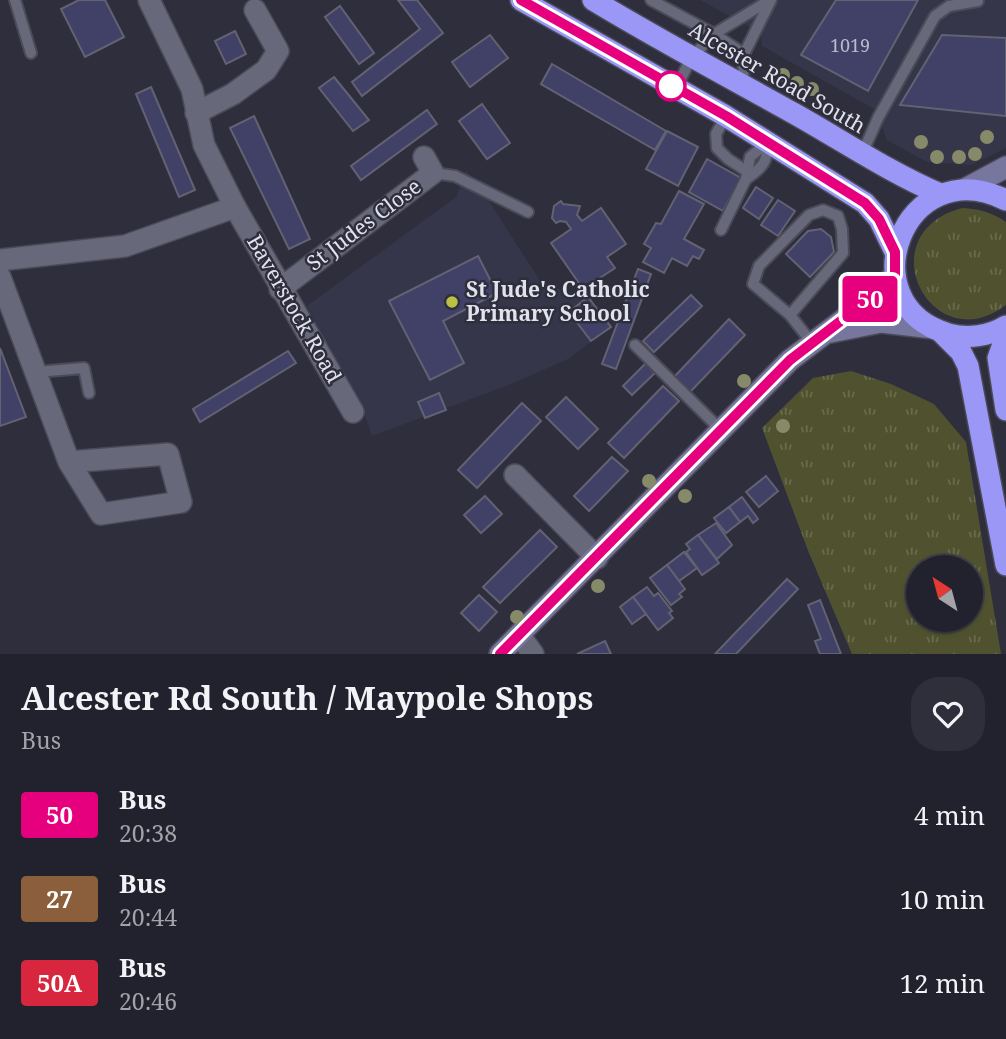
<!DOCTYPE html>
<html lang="en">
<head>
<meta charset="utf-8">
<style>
  :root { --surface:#22222e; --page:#2e2f3a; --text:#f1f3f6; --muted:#a2a4aa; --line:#3f3f4a }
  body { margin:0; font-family:"Noto Serif",serif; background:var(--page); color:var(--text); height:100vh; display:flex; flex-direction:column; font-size:26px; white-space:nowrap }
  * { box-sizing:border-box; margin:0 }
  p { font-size:23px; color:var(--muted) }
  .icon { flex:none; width:38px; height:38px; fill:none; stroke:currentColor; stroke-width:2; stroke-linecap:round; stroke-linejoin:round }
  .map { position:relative; height:654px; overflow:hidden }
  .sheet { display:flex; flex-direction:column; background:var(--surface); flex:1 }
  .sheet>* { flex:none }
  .badge { padding:0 14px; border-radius:5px; font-size:24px; line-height:46px }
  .needle { width:46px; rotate:324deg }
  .tools { position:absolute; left:906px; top:555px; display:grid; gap:14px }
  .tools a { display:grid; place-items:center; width:77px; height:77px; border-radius:50%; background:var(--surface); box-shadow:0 2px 5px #0004,0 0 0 2px var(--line); font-size:35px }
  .map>.badge { position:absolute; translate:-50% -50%; box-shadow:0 0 0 4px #fff }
  .round { display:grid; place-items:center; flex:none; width:74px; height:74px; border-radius:28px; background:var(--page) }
  .head { display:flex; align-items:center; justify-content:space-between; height:119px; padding:0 21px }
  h1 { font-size:33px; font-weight:700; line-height:52px }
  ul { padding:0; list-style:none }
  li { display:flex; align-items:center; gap:21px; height:84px; padding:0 21px }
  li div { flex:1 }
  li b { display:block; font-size:26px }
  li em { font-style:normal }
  li .badge { min-width:77px; font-weight:700; text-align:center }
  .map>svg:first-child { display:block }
</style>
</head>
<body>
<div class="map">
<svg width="1006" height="654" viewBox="0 0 1006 654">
  <defs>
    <pattern id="grass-tufts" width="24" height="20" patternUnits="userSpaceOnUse" patternTransform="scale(1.75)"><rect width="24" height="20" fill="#50522f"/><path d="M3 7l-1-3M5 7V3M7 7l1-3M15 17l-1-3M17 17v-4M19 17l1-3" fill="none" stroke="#696b4d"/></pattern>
  </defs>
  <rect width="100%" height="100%" fill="#2e2e3d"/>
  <g fill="#36364b">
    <polygon points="700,0 1006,0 1006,148 971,165 927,162 887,140 876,110 762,46 761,33"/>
    <polygon points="466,171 487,198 542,284 588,297 611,327 568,359 516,382 372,436 366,418 307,306 456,197"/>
  </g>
  <g fill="url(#grass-tufts)" fill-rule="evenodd">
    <path d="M962,208c18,1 29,4 44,14v83c-75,57 -140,-71 -44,-97z"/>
    <path d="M851,371l40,13 43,20 32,38 35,212h-149l-43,-101 -47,-125 51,-50zM971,567v53h-52v-53z"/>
  </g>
  <g fill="#414067" stroke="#626273" stroke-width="2">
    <polygon points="79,0 105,0 124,37 85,57 61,9"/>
    <polygon points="398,0 417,0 443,33 362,96 352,82 420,29"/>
    <polygon points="836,0 918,0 868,91 801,55"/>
    <polygon points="340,6 374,53 359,64 325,17"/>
    <polygon points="235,31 246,54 226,64 215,41"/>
    <polygon points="490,35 508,58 470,87 452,62"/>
    <polygon points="942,35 1006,38 1006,116 900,105"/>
    <polygon points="552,64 666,131 655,150 541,84"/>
    <polygon points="334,77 369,120 353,131 319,88"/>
    <polygon points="151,87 195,190 179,197 136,94"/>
    <polygon points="482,104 510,143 487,159 459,121"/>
    <polygon points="427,110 437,124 361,180 351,166"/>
    <polygon points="254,116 310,239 289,249 230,128"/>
    <polygon points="667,131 698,147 678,186 646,169"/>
    <polygon points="707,159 741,178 723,211 689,192"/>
    <polygon points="756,187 773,198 759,219 743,208"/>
    <polygon points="679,191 704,204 684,239 704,250 699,259 693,256 687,266 672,258 664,273 643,262 651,248 644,244 656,223 661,224"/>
    <polygon points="778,200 795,211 778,236 761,225"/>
    <polygon points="561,201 563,204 580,206 577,215 582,221 601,208 626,244 607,257 615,268 583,289 551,243 571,229 566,222 560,221 556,223 552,218 554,206"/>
    <polygon points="821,229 831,237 834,252 810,277 786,254 808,231"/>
    <polygon points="478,256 497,293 443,321 464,363 430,380 389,301"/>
    <polygon points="638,269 651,274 616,369 602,364"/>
    <polygon points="691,295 702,306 654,352 643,341"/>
    <polygon points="588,297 611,327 591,341 569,312"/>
    <polygon points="729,319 745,335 690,392 674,377"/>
    <polygon points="0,348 26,417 0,426"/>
    <polygon points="288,351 296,363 200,422 193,409"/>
    <polygon points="647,362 656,372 632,395 623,386"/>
    <polygon points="663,386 679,401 624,458 608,443"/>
    <polygon points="439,393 446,410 425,418 418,402"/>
    <polygon points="566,397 598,429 578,449 546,417"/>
    <polygon points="522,403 541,421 477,488 458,470"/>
    <polygon points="612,457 628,471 589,511 574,496"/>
    <polygon points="766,476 778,491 759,507 746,492"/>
    <polygon points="485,496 502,514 481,533 464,515"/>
    <polygon points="742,497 758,519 753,523 748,516 740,522 729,507"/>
    <polygon points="729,507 740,522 726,533 714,518"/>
    <polygon points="716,523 732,545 717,559 698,535"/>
    <polygon points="540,530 557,547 500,603 483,587"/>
    <polygon points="698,535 719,563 702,575 686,552 690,549 686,544"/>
    <polygon points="684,552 697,568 679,581 667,565"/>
    <polygon points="667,565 685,589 679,594 682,597 671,605 650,578"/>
    <polygon points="787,579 798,589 736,654 715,654"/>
    <polygon points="647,587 654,596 658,593 672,611 669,613 673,618 658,630 633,597"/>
    <polygon points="479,595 497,612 479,631 461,613"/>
    <polygon points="633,597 646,614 632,624 620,607"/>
    <polygon points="820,600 841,654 820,654 815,641 821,639 808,605"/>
    <polygon points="605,641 611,654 577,654"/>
  </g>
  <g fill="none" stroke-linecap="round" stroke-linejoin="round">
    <defs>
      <g id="lane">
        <polyline points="15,0 31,53"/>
        <polyline points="651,0 714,34 744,54"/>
        <polyline points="743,85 744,54 771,0"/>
        <polyline points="676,89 691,58 714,34 770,0"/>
        <polyline points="726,116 716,134 717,148 728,159 748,172"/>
        <polyline points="862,154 878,118 935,16 949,6 978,1"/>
        <polyline points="433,173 455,176 528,212"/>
        <path d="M746,179c16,-11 22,-17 22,-37"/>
        <polyline points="721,230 746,179 750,157 768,142"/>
        <polyline points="790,315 843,253 842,229 838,216 823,210 809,215 759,266 753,284 790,315 812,343"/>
        <polyline points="635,345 720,429"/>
        <polyline points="36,372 84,368 89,393"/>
      </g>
      <g id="street">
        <polyline points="196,113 233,94 266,70 278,51 255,10"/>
        <polyline points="235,207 353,412"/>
        <polyline points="0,260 125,246 235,207 204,145 192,89 149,0"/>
        <polyline points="0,277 69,462 101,514 181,502 168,454 69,462"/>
        <polyline points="280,289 433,173 424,157"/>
        <polyline points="515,475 597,558"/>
        <polyline points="520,636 533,654"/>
      </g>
      <g id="secondary">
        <polyline points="965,189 1006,167"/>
        <polyline points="831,332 881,322 933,328"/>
        <polyline points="500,654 790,360 868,301 895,275"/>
      </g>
      <g id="highway">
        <polyline points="521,0 724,115 865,203 879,219 895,252"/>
        <path d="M593,0c66,40 134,76 202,114 48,27 94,58 145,80"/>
        <path d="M1006,200c-102,-51 -160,105 -57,134 19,5 41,2 57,-8"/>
        <polyline points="942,333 961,352 968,366 1006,565"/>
        <polyline points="1006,336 998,358 1006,410"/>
      </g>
    </defs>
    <use href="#lane" stroke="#4b4b58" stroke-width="14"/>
    <use href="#street" stroke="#4b4b58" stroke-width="24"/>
    <use href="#secondary" stroke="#4b4b58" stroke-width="24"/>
    <use href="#highway" stroke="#4b4b58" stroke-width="24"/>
    <use href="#lane" stroke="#676879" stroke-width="10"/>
    <use href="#street" stroke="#676879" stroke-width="21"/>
    <use href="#secondary" stroke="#76769f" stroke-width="21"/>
    <use href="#highway" stroke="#9a97f7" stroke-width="21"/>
  </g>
  <g fill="#878a68">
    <circle cx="783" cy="75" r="7"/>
    <circle cx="797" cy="83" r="7"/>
    <circle cx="812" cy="89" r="7"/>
    <circle cx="987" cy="137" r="7"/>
    <circle cx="921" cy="142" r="7"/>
    <circle cx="975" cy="154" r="7"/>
    <circle cx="937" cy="157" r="7"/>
    <circle cx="959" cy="157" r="7"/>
    <circle cx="744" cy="381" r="7"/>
    <circle cx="783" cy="426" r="7"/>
    <circle cx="649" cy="481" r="7"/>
    <circle cx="685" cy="496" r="7"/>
    <circle cx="598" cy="586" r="7"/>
    <circle cx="517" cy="617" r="7"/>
  </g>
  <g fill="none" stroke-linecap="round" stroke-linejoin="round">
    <defs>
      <polyline id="line" points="500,654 790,360 868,300 895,275 895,252 879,219 865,203 726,116 521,0"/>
    </defs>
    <use href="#line" stroke="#fff" stroke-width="16"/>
    <use href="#line" stroke="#e6007e" stroke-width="10"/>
  </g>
  <circle fill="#fff" stroke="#e6007e" stroke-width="3.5" cx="671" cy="86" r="14"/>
  <circle fill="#bac045" stroke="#2e2e3d" stroke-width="2.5" cx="452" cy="302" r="7"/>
  <g text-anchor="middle" stroke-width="5" stroke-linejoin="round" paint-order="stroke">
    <g font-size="18" fill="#b9bacb">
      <text x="850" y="52">1019</text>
    </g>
    <g font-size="21" fill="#e1e2ec" stroke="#2e2e3d">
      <text transform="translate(777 78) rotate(30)" y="7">Alcester Road South</text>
      <text transform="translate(364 225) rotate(-37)" y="7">St Judes Close</text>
      <text transform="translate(294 309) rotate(60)" y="7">Baverstock Road</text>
    </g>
    <g font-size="21" font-weight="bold" fill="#e1e2ec" stroke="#2e2e3d" text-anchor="start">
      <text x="466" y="297">St Jude's Catholic<tspan x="466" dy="24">Primary School</tspan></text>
    </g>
  </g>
</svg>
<div class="tools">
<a><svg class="needle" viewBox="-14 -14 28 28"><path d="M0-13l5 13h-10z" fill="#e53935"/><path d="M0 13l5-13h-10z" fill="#a2a4aa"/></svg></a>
</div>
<b class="badge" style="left:870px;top:299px;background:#e6007e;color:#fff">50</b>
</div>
<section class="sheet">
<div class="head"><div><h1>Alcester Rd South / Maypole Shops</h1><p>Bus</p></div><a class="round"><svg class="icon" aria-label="heart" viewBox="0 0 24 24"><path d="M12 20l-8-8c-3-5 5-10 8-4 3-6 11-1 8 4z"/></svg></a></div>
<ul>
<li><span class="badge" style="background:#e6007e;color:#fff">50</span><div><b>Bus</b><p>20:38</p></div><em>4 min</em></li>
<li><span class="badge" style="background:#8b5e3c;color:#fff">27</span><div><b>Bus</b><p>20:44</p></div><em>10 min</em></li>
<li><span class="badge" style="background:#d7263d;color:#fff">50A</span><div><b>Bus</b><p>20:46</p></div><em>12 min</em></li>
</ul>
</section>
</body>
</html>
